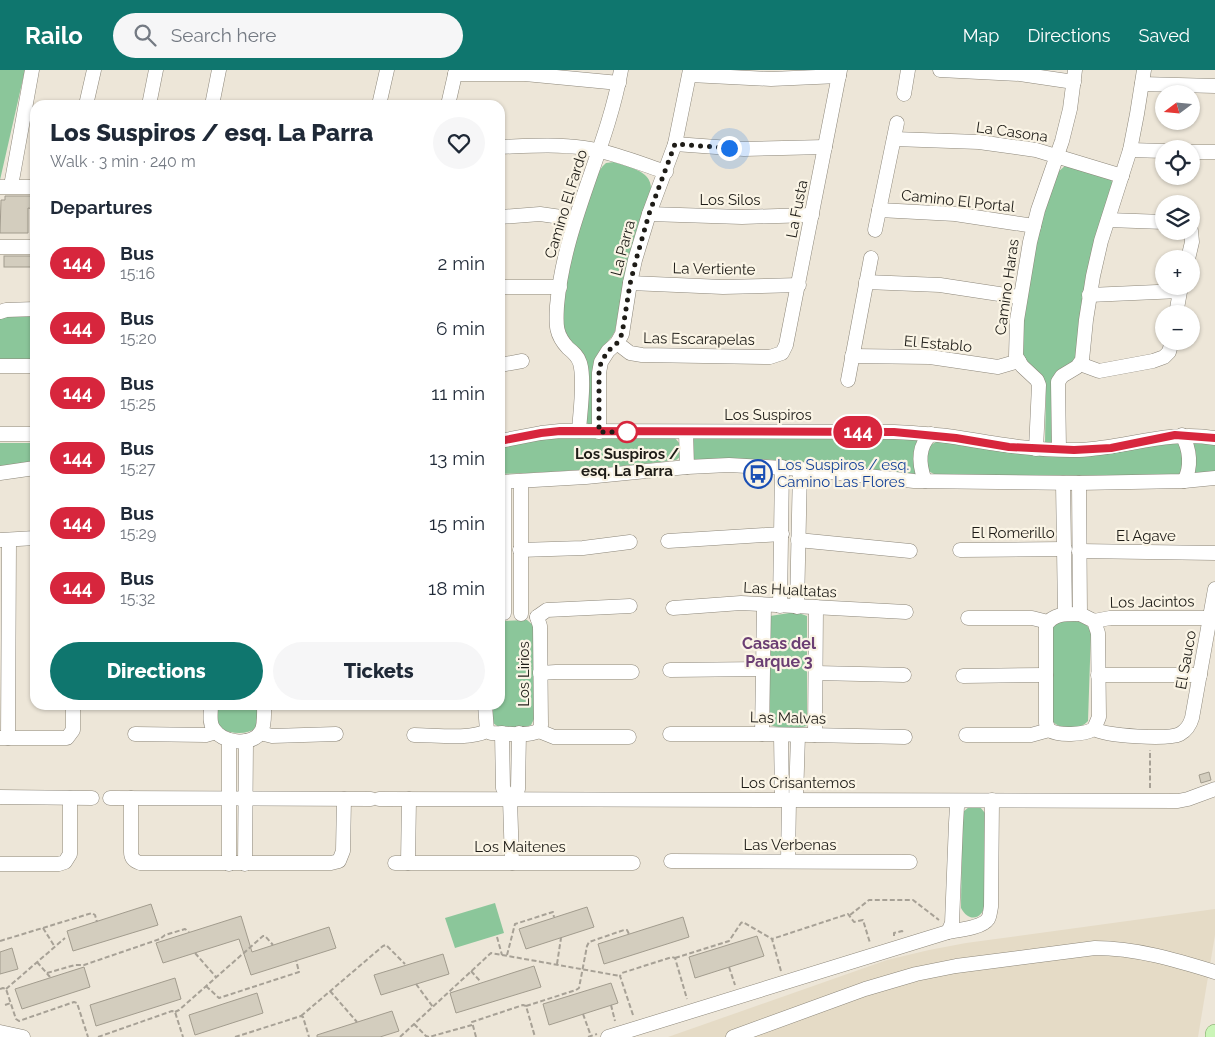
<!DOCTYPE html>
<html lang="en">
<head>
<meta charset="utf-8">
<style>
  :root { --surface:#fff; --page:#f6f6f7; --text:#1f2937; --muted:#747a83; --accent:#0f766e }
  body { margin:0; font-family:Raleway,sans-serif; background:var(--page); color:var(--text); height:100vh; display:flex; flex-direction:column; font-size:19px; white-space:nowrap }
  * { box-sizing:border-box; margin:0 }
  p { font-size:16px; color:var(--muted) }
  .icon { flex:none; width:28px; height:28px; fill:none; stroke:currentColor; stroke-width:2; stroke-linecap:round; stroke-linejoin:round }
  .map { position:relative; flex:1; overflow:hidden }
  .side { position:absolute; left:30px; top:30px; width:475px; height:610px; display:flex; flex-direction:column; background:var(--surface); border-radius:15px; box-shadow:0 1px 4px #0004 }
  .side>* { flex:none }
  .badge { padding:0 10px; border-radius:16px; font-size:18px; line-height:32px }
  .needle { width:32px; rotate:254deg }
  .buttons { position:absolute; left:1155px; top:15px; display:grid; gap:10px }
  .buttons a { display:grid; place-items:center; width:45px; height:45px; border-radius:50%; background:var(--surface); box-shadow:0 1px 4px #0004; font-size:25px }
  .you { position:absolute; width:25px; height:25px; margin:-12px; border:4px solid #fff; border-radius:50%; background:#1a73e8; box-shadow:0 0 0 8px #1a73e833 }
  .map>.badge { position:absolute; translate:-50% -50%; box-shadow:0 0 0 2px #fff }
  h2 { padding:0 20px; font-size:19px; line-height:45px }
  .round { display:grid; place-items:center; flex:none; width:52px; height:52px; border-radius:26px; background:var(--page) }
  .headline { display:flex; align-items:center; justify-content:space-between; height:85px; padding:0 20px }
  h1 { font-size:24px; font-weight:800; line-height:38px }
  .action { display:flex; gap:10px; margin-top:auto; padding:10px 20px }
  .action a { flex:1; height:58px; border-radius:30px; background:var(--accent); color:#fff; font-size:20px; font-weight:800; line-height:58px; text-align:center }
  .action a+a { background:var(--page); color:var(--text) }
  ul { padding:0; list-style:none }
  li { display:flex; align-items:center; gap:15px; height:65px; padding:0 20px }
  li div { flex:1 }
  li b { display:block; font-size:19px }
  li em { font-style:normal }
  li .badge { min-width:55px; font-weight:700; text-align:center }
  header { display:flex; align-items:center; gap:30px; box-sizing:border-box; height:70px; padding:0 25px; background:var(--accent); color:#fff }
  header strong { font-size:24px }
  nav { display:flex; gap:28px; margin-inline-start:auto; font-size:18px }
  .search { width:350px; height:45px; background:var(--page); display:flex; align-items:center; gap:12px; box-sizing:border-box; padding:0 18px; border-radius:28px; color:var(--muted); font-size:19px }
  .map>svg:first-child { display:block }
</style>
</head>
<body>
<header>
<strong>Railo</strong>
<div class="search"><svg class="icon" aria-label="search" viewBox="0 0 24 24"><circle cx="10" cy="10" r="6"/><path d="M15 15l6 6"/></svg>Search here</div>
<nav><a>Map</a><a>Directions</a><a>Saved</a></nav>
</header>
<div class="map">
<svg width="1215" height="967" viewBox="0 0 1215 967">
  <rect width="100%" height="100%" fill="#ede6d8"/>
  <polygon fill="#e5dbc6" points="1215,839 1215,865 1198,967 668,967 887,890 929,880 966,873"/>
  <g fill="#8bc69a">
    <polygon points="0,0 25,0 0,110"/>
    <path d="M614,92c13,5 37,8 37,26l-25,80 -11,63c-5,11 -16,17 -20,29 -5,14 -2,47 -2,63l-4,2 -2,-2 -19,-84c-2,-4 -5,-9 -5,-14 -1,-43 13,-88 27,-128 4,-11 6,-26 16,-34z"/>
    <polygon points="1066,95 1111,109 1113,115 1077,284 1074,291 1060,300 1052,374 1045,374 1046,318 1043,307 1024,289 1021,276 1026,225 1040,158 1046,138 1058,102"/>
    <polygon points="35,245 35,292 0,292 0,249 2,246"/>
    <path d="M555,367l120,1 5,6v13l-4,3c-58,7 -117,13 -176,14v-28z"/>
    <path d="M692,369h225l1,2 -2,34c-39,-2 -78,-9 -117,-13 -36,-4 -71,-3 -107,-2z"/>
    <path d="M936,372l151,14c31,-2 61,-12 92,-13l3,3 2,18 -4,10 -8,2 -236,-1 -8,-4 -1,-24z"/>
    <polygon points="1193,372 1215,374 1215,402 1193,405"/>
    <polygon points="0,373 35,373 35,394 0,397"/>
    <path d="M796,542l11,4v110c-13,3 -24,3 -37,-1v-109z"/>
    <polygon points="500,551 527,550 534,556 534,649 531,655 526,657 500,658 493,653 492,635 500,635"/>
    <path d="M1061,551c12,0 24,-2 30,10l-3,90c-7,9 -27,9 -35,1l-1,-93 3,-5z"/>
    <path d="M216,635h42l-2,23c-9,7 -24,6 -35,1l-4,-5z"/>
    <path d="M969,737h11l5,6v92c-3,14 -16,18 -24,3l1,-91 1,-5z"/>
    <polygon points="495,833 504,863 455,878 445,848"/>
  </g>
  <g fill="#d3cdbe" stroke="#a29c8e">
    <polygon points="5,126 35,126 35,139 28,138 28,163 0,163 1,130 5,130"/>
    <rect x="4" y="186" width="31" height="11"/>
    <polygon points="1209,702 1211,710 1201,713 1199,705"/>
    <polygon points="151,834 158,855 73,881 67,861"/>
    <polygon points="587,837 594,857 526,879 519,859"/>
    <polygon points="241,846 252,882 329,857 336,878 251,905 239,869 163,893 156,873"/>
    <polygon points="683,847 689,867 604,894 598,874"/>
    <polygon points="757,866 764,886 695,908 689,887"/>
    <polygon points="12,878 18,899 0,904 0,882"/>
    <polygon points="443,884 449,904 381,925 374,905"/>
    <polygon points="534,896 541,917 456,943 450,923"/>
    <polygon points="84,897 90,917 22,939 15,919"/>
    <polygon points="175,908 181,929 96,956 90,935"/>
    <polygon points="611,913 618,933 549,955 543,934"/>
    <polygon points="257,923 263,943 195,965 189,945"/>
    <polygon points="392,941 399,961 380,967 317,967 317,965"/>
  </g>
  <g fill="none" stroke-linecap="round" stroke-linejoin="round">
    <defs>
      <g id="minor">
        <polyline points="940,0 1020,4 1074,12"/>
        <polyline points="455,4 525,4 619,13"/>
        <polyline points="690,5 771,9 839,6"/>
        <polyline points="1142,14 1215,16"/>
        <polyline points="904,24 908,0"/>
        <polyline points="86,35 94,0"/>
        <polyline points="149,35 156,0"/>
        <polyline points="212,35 219,0"/>
        <polyline points="379,35 387,0"/>
        <polyline points="448,35 456,0"/>
        <polyline points="894,69 979,72 1036,80 1122,106"/>
        <polyline points="675,74 744,79 825,77"/>
        <path d="M500,77c28,-1 57,-3 84,1 28,4 55,15 82,24"/>
        <polyline points="1130,80 1164,81"/>
        <polyline points="1191,82 1215,82"/>
        <polyline points="11,116 32,0"/>
        <polyline points="0,117 35,117"/>
        <polyline points="879,140 955,144 1034,156"/>
        <polyline points="649,144 742,147 812,145"/>
        <polyline points="500,147 540,144 575,149"/>
        <polyline points="1108,150 1164,152"/>
        <polyline points="875,160 897,53"/>
        <polyline points="0,177 35,177"/>
        <polyline points="1188,189 1192,172 1191,161"/>
        <polyline points="866,212 940,215 1019,227"/>
        <polyline points="630,213 723,217 799,215"/>
        <polyline points="500,217 560,217"/>
        <polyline points="1089,225 1180,221"/>
        <polyline points="0,242 6,240 35,239"/>
        <polyline points="1176,244 1181,216"/>
        <polyline points="617,273 630,283 642,285 770,287 782,283 786,275 840,0"/>
        <polyline points="852,286 930,287 998,297 1019,291"/>
        <polyline points="1080,294 1099,301 1153,291 1164,287 1169,282 1172,271"/>
        <polyline points="500,295 522,291"/>
        <polyline points="0,296 35,296"/>
        <polyline points="848,310 871,188"/>
        <path d="M579,361c1,-18 6,-51 1,-68 -2,-7 -7,-11 -12,-15 -13,-14 -12,-24 -11,-42 7,-83 50,-156 64,-236"/>
        <polyline points="599,362 599,303 601,292 608,281 617,273 622,264 630,213 635,190 649,144 675,74 690,0"/>
        <polyline points="686,362 687,397"/>
        <polyline points="0,364 35,364"/>
        <path d="M1182,365c8,14 10,32 2,46"/>
        <path d="M500,371l41,-8 19,-2 334,1c20,1 40,2 60,5 43,7 81,14 125,13 48,-2 87,-20 136,-12"/>
        <polyline points="1036,379 1039,315 1037,310 1022,296 1016,286 1017,250 1030,172 1038,140 1062,71 1070,39 1075,0"/>
        <polyline points="1059,379 1058,312 1062,306 1077,297 1082,290 1086,250 1093,206 1101,171 1130,80 1137,44 1144,0"/>
        <polyline points="0,403 35,398"/>
        <polyline points="521,411 521,544"/>
        <path d="M925,411c-6,-16 -8,-34 6,-47"/>
        <polyline points="500,412 586,407 687,397 729,395 800,399 914,411 1079,413 1184,411 1215,408"/>
        <polyline points="504,412 504,543"/>
        <polyline points="1063,413 1065,544"/>
        <polyline points="1079,413 1080,544 1094,551 1098,563 1099,647 1094,659"/>
        <polyline points="1,470 35,468"/>
        <polyline points="798,470 910,481"/>
        <polyline points="668,471 782,464"/>
        <polyline points="520,480 583,478 630,472"/>
        <polyline points="960,480 1065,479"/>
        <polyline points="1079,481 1215,483"/>
        <polyline points="780,536 782,397"/>
        <polyline points="797,537 800,399"/>
        <polyline points="673,538 741,533 906,542"/>
        <polyline points="537,547 540,556 541,655 539,661"/>
        <polyline points="537,547 547,540 630,536"/>
        <polyline points="968,548 1032,548 1048,552"/>
        <polyline points="1094,551 1110,548 1209,548"/>
        <polyline points="670,600 762,599"/>
        <polyline points="540,603 556,602 632,602"/>
        <polyline points="816,603 904,605"/>
        <polyline points="1098,605 1200,605"/>
        <polyline points="963,606 1046,605"/>
        <path d="M211,635c0,7 -2,17 2,23 8,15 38,19 48,4 4,-7 3,-19 3,-27"/>
        <polyline points="485,635 487,661"/>
        <path d="M1049,660c10,6 34,5 45,-1 12,7 74,11 86,5 7,-4 10,-9 12,-16l23,-129"/>
        <path d="M1049,660l-3,-7v-98c8,-12 21,-11 34,-11"/>
        <polyline points="539,661 554,667 629,667"/>
        <polyline points="260,663 272,666 336,664"/>
        <polyline points="502,663 503,718 510,729 512,793"/>
        <polyline points="135,664 206,665 216,662"/>
        <polyline points="670,664 762,664 905,667"/>
        <polyline points="762,664 764,535"/>
        <path d="M414,665c21,0 54,5 73,-4l4,2c14,0 34,4 48,-2"/>
        <polyline points="781,665 782,729"/>
        <polyline points="815,665 816,537"/>
        <polyline points="966,665 1031,665 1049,660"/>
        <polyline points="0,668 67,668 73,660 73,635"/>
        <polyline points="8,668 9,470"/>
        <polyline points="229,670 229,794"/>
        <polyline points="0,727 92,728"/>
        <polyline points="110,728 371,729"/>
        <path d="M131,728v54c0,6 3,9 9,11h191l8,-2 4,-10 1,-52"/>
        <polyline points="379,729 1178,731 1188,729 1215,719"/>
        <polyline points="510,729 515,726 518,719 519,663"/>
        <polyline points="796,729 798,665"/>
        <polyline points="671,791 910,792"/>
        <polyline points="788,791 789,730"/>
        <polyline points="395,793 633,793"/>
        <polyline points="408,793 409,729"/>
        <polyline points="0,794 59,794 65,792 70,784 70,728"/>
        <polyline points="245,794 246,671"/>
        <polyline points="948,862 952,853 956,753 957,737 959,731"/>
        <polyline points="0,962 23,967"/>
        <path d="M608,967l340,-105c10,-2 34,-4 40,-13 2,-3 2,-8 3,-12l1,-107"/>
        <path d="M733,967l132,-48 51,-15 40,-8 139,-18c41,0 81,12 120,24"/>
      </g>
      <polyline id="major" points="1215,967 1215,964"/>
    </defs>
    <use href="#minor" stroke="#8d877a" stroke-width="15"/>
    <use href="#major" stroke="#78a460" stroke-width="20"/>
    <g stroke="#a7a196" stroke-width="2" stroke-dasharray="5 2.5" stroke-linecap="butt">
      <polyline points="1150,718 1150,680"/>
      <polyline points="850,845 869,830 913,830 939,850"/>
      <polyline points="43,858 55,877"/>
      <polyline points="894,866 894,863 902,861 904,863"/>
      <polyline points="497,867 502,885"/>
      <polyline points="0,871 92,843 95,845 97,852"/>
      <polyline points="195,883 216,907"/>
      <polyline points="507,885 515,854 553,842 554,847"/>
      <polyline points="675,888 729,871 741,853 743,852 772,869"/>
      <polyline points="37,892 50,907"/>
      <polyline points="557,894 561,868"/>
      <polyline points="729,897 735,915"/>
      <polyline points="471,901 480,911"/>
      <polyline points="781,901 772,869 848,844 854,852 863,850 870,873"/>
      <polyline points="47,903 75,895 84,895 160,869 165,865 185,859 189,862"/>
      <polyline points="416,914 433,937"/>
      <polyline points="206,916 219,928 299,902 296,890"/>
      <polyline points="0,919 3,918 6,919 16,949 19,951 74,932 77,933 88,967"/>
      <polyline points="6,919 65,868"/>
      <polyline points="330,921 357,952"/>
      <polyline points="5,935 11,933"/>
      <polyline points="611,935 615,951"/>
      <polyline points="526,936 576,920 579,918 587,876 589,872 624,860 627,860 629,864"/>
      <polyline points="175,942 179,940 263,866 265,866 273,875"/>
      <polyline points="583,944 591,966"/>
      <polyline points="633,945 620,906 622,903 672,887 675,888 687,929"/>
      <polyline points="301,946 383,876 386,875 405,894"/>
      <polyline points="414,954 426,966 429,967 472,955"/>
      <polyline points="98,967 172,941 175,942 183,967"/>
      <polyline points="235,967 301,946 303,947 309,967"/>
      <polyline points="400,967 491,883 620,906"/>
      <polyline points="476,967 472,952 523,935 526,936 535,967"/>
      <polyline points="588,967 597,964"/>
    </g>
    <use href="#minor" stroke="#fff" stroke-width="14"/>
    <use href="#major" stroke="#cbf5b8" stroke-width="19"/>
  </g>
  <g fill="none" stroke-linecap="round" stroke-linejoin="round">
    <defs>
      <polyline id="line" points="500,371 541,363 560,361 894,362 956,368 1009,377 1074,380 1111,378 1175,365 1215,368"/>
    </defs>
    <use href="#line" stroke="#fff" stroke-width="11"/>
    <use href="#line" stroke="#d7263d" stroke-width="8"/>
    <polyline stroke="#1e1c17" stroke-width="5" stroke-dasharray="0 9" points="627,362 633,362 599,362 599,303 601,292 608,281 617,273 622,264 630,214 636,190 649,144 675,74 729,78"/>
  </g>
  <defs>
    <symbol id="bus-ring" viewBox="-11 -11 22 22"><circle r="9.5" fill="#faf4e5" stroke="#1a4fb4" stroke-width="1.5"/><path d="M-5-6H5V4H4V6H2V4H-2V6H-4V4H-5ZM-3.5-4V0h7V-4ZM-3.5 1.2v1.5H-2V1.2ZM2 1.2v1.5H3.5V1.2Z" fill="#1a4fb4"/></symbol>
  </defs>
  <g fill-rule="evenodd">
    <use href="#bus-ring" x="742" y="388" width="32" height="32"/>
  </g>
  <circle fill="#fff" stroke="#d7263d" stroke-width="2.5" cx="627" cy="362" r="10"/>
  <g text-anchor="middle" stroke-width="4.5" stroke-linejoin="round" paint-order="stroke">
    <g font-size="15" fill="#1e1c17" stroke="#faf4e5">
      <text transform="translate(1012 62) rotate(8)" y="5">La Casona</text>
      <text x="730" y="135">Los Silos</text>
      <text transform="translate(958 131) rotate(6)" y="5">Camino El Portal</text>
      <text transform="translate(566 134) rotate(-73)" y="5">Camino El Fardo</text>
      <text transform="translate(797 139) rotate(-79)" y="5">La Fusta</text>
      <text transform="translate(623 178) rotate(-75)" y="5">La Parra</text>
      <text transform="translate(714 199) rotate(1)" y="5">La Vertiente</text>
      <text transform="translate(1007 217) rotate(-82)" y="5">Camino Haras</text>
      <text transform="translate(699 269) rotate(1)" y="5">Las Escarapelas</text>
      <text transform="translate(938 274) rotate(5)" y="5">El Establo</text>
      <text x="768" y="350">Los Suspiros</text>
      <text x="1013" y="468">El Romerillo</text>
      <text x="1146" y="471">El Agave</text>
      <text transform="translate(790 520) rotate(3)" y="5">Las Hualtatas</text>
      <text transform="translate(1152 532) rotate(-1)" y="5">Los Jacintos</text>
      <text transform="translate(1186 590) rotate(-80)" y="5">El Sauco</text>
      <text transform="translate(524 604) rotate(-90)" y="5">Los Lirios</text>
      <text transform="translate(788 648) rotate(1)" y="5">Las Malvas</text>
      <text x="798" y="718">Los Crisantemos</text>
      <text x="790" y="780">Las Verbenas</text>
      <text x="520" y="782">Los Maitenes</text>
    </g>
    <g font-size="15" font-weight="bold" fill="#1e1c17" stroke="#faf4e5">
      <text x="627" y="389">Los Suspiros /<tspan x="627" dy="17">esq. La Parra</tspan></text>
    </g>
    <g font-size="15" fill="#164399" stroke="#faf4e5" text-anchor="start">
      <text x="777" y="400">Los Suspiros / esq.<tspan x="777" dy="17">Camino Las Flores</tspan></text>
    </g>
    <g font-size="16" font-weight="bold" fill="#6b3e73" stroke="#faf4e5">
      <text x="779" y="579">Casas del<tspan x="779" dy="18">Parque 3</tspan></text>
    </g>
  </g>
</svg>
<div class="buttons">
<a><svg class="needle" viewBox="-14 -14 28 28"><path d="M0-13l5 13h-10z" fill="#e53935"/><path d="M0 13l5-13h-10z" fill="#747a83"/></svg></a>
<a><svg class="icon" aria-label="locate" viewBox="0 0 24 24"><circle cx="12" cy="12" r="6"/><path d="M12 2v4M12 18v4M2 12h4M18 12h4"/></svg></a>
<a><svg class="icon" aria-label="layers" viewBox="0 0 24 24"><path d="M12 4l9 5-9 5-9-5zM3 14l9 5 9-5"/></svg></a>
<a>+</a>
<a>−</a>
</div>
<div class="you" style="left:729px;top:78px"></div>
<b class="badge" style="left:858px;top:362px;background:#d7263d;color:#fff">144</b>
<section class="side">
<div class="headline"><div><h1>Los Suspiros / esq. La Parra</h1><p>Walk · 3 min · 240 m</p></div><a class="round"><svg class="icon" aria-label="heart" viewBox="0 0 24 24"><path d="M12 20l-8-8c-3-5 5-10 8-4 3-6 11-1 8 4z"/></svg></a></div>
<h2>Departures</h2>
<ul>
<li><span class="badge" style="background:#d7263d;color:#fff">144</span><div><b>Bus</b><p>15:16</p></div><em>2 min</em></li>
<li><span class="badge" style="background:#d7263d;color:#fff">144</span><div><b>Bus</b><p>15:20</p></div><em>6 min</em></li>
<li><span class="badge" style="background:#d7263d;color:#fff">144</span><div><b>Bus</b><p>15:25</p></div><em>11 min</em></li>
<li><span class="badge" style="background:#d7263d;color:#fff">144</span><div><b>Bus</b><p>15:27</p></div><em>13 min</em></li>
<li><span class="badge" style="background:#d7263d;color:#fff">144</span><div><b>Bus</b><p>15:29</p></div><em>15 min</em></li>
<li><span class="badge" style="background:#d7263d;color:#fff">144</span><div><b>Bus</b><p>15:32</p></div><em>18 min</em></li>
</ul>
<div class="action"><a>Directions</a><a>Tickets</a></div>
</section>
</div>
</body>
</html>
